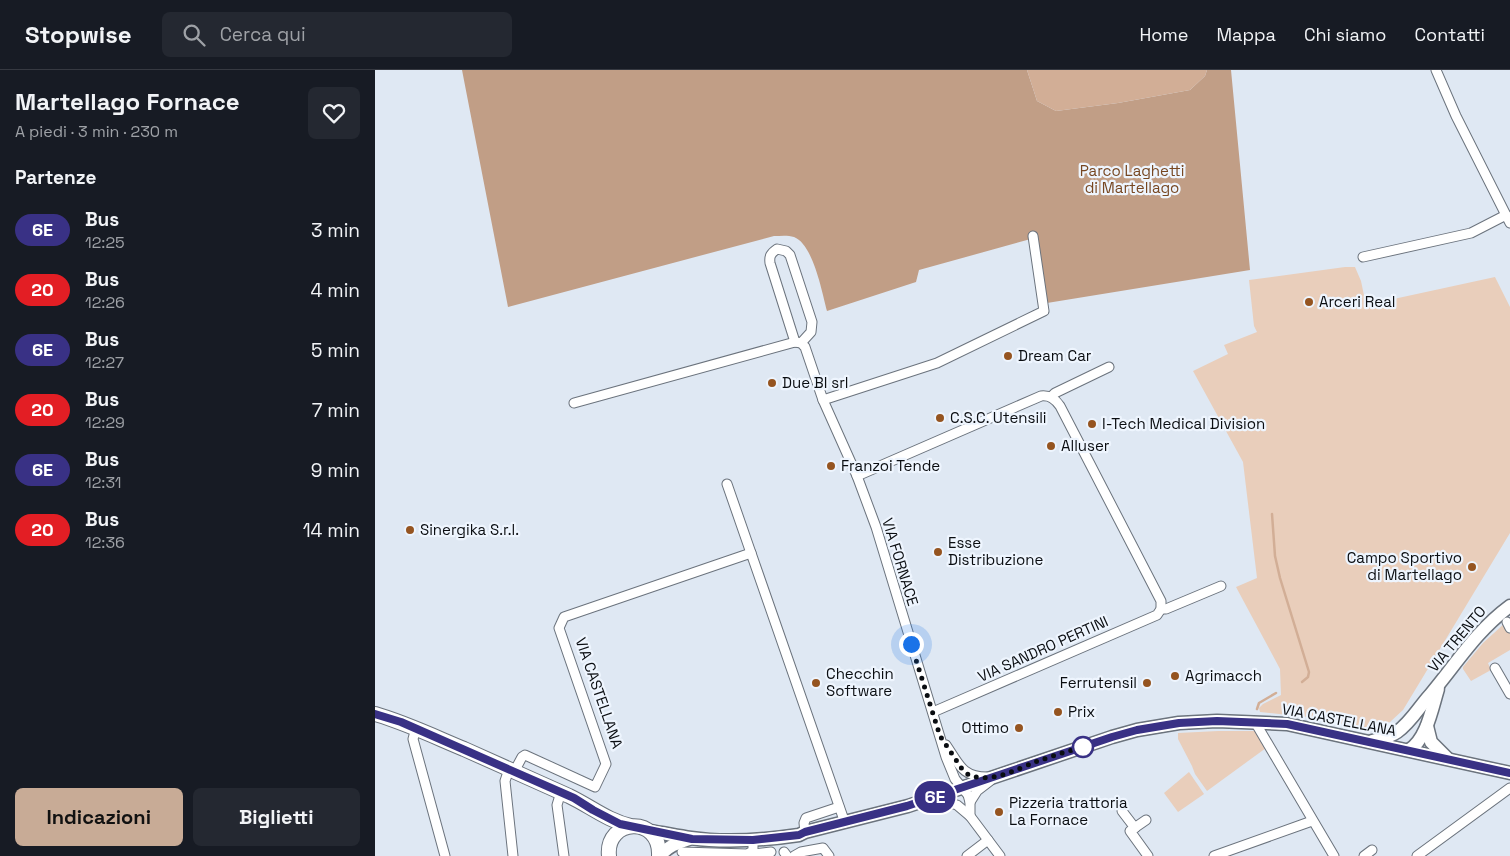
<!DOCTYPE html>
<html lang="it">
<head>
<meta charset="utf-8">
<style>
  :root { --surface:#171b24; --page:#242831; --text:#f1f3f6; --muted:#9ea1a6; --line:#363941; --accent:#c8ab96 }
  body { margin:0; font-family:"Space Grotesk",sans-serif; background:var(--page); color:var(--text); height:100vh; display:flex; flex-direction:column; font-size:19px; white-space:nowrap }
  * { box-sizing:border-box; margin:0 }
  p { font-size:16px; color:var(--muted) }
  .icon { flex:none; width:28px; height:28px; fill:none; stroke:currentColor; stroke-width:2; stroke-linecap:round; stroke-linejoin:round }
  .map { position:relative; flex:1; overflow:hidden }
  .details { display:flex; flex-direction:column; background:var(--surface); width:375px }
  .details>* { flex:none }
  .badge { padding:0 10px; border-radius:16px; font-size:18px; line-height:32px }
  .you { position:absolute; width:25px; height:25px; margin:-12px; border:4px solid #fff; border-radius:50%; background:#1a73e8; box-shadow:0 0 0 8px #1a73e833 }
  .map>.badge { position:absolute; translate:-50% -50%; box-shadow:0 0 0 2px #fff }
  h2 { padding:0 15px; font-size:19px; line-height:45px }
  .round { display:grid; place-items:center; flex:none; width:52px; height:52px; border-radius:8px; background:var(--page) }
  .head { display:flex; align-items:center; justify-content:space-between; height:85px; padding:0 15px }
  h1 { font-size:24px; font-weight:700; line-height:38px }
  .cta { display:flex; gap:10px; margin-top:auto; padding:10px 15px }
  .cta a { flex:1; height:58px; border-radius:8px; background:var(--accent); color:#111; font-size:20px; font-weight:700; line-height:58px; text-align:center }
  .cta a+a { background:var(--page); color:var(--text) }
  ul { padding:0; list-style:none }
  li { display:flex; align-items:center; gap:15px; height:60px; padding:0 15px }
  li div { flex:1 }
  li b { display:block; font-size:19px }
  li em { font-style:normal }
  li .badge { min-width:55px; font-weight:700; text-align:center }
  header { display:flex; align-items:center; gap:30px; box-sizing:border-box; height:70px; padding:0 25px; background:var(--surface); border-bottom:1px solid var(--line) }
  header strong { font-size:24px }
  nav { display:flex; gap:28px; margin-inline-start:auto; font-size:18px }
  .search { width:350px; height:45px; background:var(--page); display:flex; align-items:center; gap:12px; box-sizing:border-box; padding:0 18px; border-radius:8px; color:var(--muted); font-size:19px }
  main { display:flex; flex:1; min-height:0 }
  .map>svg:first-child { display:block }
</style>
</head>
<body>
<header>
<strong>Stopwise</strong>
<div class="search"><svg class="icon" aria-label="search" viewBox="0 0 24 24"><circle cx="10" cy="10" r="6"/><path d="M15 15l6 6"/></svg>Cerca qui</div>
<nav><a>Home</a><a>Mappa</a><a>Chi siamo</a><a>Contatti</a></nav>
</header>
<main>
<section class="details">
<div class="head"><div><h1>Martellago Fornace</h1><p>A piedi · 3 min · 230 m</p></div><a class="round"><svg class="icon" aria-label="heart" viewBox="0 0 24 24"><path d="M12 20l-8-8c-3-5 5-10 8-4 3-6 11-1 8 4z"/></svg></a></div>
<h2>Partenze</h2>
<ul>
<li><span class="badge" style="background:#393185;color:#fff">6E</span><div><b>Bus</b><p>12:25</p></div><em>3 min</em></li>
<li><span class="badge" style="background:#e31e24;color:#fff">20</span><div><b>Bus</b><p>12:26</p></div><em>4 min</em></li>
<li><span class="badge" style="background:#393185;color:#fff">6E</span><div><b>Bus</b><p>12:27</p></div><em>5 min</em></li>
<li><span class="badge" style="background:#e31e24;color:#fff">20</span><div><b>Bus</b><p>12:29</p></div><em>7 min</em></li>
<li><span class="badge" style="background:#393185;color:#fff">6E</span><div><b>Bus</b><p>12:31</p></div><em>9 min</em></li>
<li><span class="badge" style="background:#e31e24;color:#fff">20</span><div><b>Bus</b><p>12:36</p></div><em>14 min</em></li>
</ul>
<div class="cta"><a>Indicazioni</a><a>Biglietti</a></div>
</section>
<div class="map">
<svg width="1135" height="786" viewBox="0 0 1135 786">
  <rect width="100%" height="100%" fill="#dfe8f3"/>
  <g fill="#e9cebb">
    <polygon points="970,197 980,197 986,211 991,235 1120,207 1135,237 1135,463 1028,640 1015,652 995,660 941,648 885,642 884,638 888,634 906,625 905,599 861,517 882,508 868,392 818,301 853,284 849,275 882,262 879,256 874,210"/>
    <polygon points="1130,553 1135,564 1135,580 1113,593 1116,600 1096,611 1088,599 1088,597 1108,573"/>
    <polygon points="843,661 881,661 891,678 832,721 820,704 817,696 803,669 803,663"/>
    <polygon points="814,702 829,724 803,742 789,723"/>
  </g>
  <path fill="#c19e86" d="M87,0h565l10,31 19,10 62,-8 72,-13 15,-14 2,-6h24l19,200 -203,33 -9,-66 -119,33 -3,12 -89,29c-5,-19 -14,-67 -33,-74 -6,-2 -14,-1 -20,-1l-266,71z"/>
  <polygon fill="#d2ae96" points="652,0 832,0 830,6 815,20 743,33 681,41 662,31"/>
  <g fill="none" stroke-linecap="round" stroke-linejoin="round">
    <g stroke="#d2ae96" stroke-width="2.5">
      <polyline points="897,444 900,486 905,508 934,602 933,607 927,612"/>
      <polyline points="882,639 884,633 901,623"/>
    </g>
    <defs>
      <g id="street">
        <polyline points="1061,0 1081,46 1135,153"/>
        <polyline points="988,187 1096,163 1131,145"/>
        <path d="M420,272l-25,-79c-1,-7 1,-10 7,-14l9,2 4,4 22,67 -1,10 -10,11"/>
        <polyline points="676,327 680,323 734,297"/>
        <polyline points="448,330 562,293 669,241 658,166"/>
        <polyline points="199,333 420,272 426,273 430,277 448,330 482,406 501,457 571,687 580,709 593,725 595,732 595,746"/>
        <path d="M482,406l184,-80c9,-1 14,3 19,10l101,195v8l-4,6 -224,97"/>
        <polyline points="352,414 376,483"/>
        <polyline points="786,539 791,539 846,516"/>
        <polyline points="1132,552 1135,558"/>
        <polyline points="1120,598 1135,624"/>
        <polyline points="880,652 959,786"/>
        <polyline points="41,658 38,669 70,786"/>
        <path d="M571,675c13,19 16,32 41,32"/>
        <polyline points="134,699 130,711 138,786"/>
        <polyline points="139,702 147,687 150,685 220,717 231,694 184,558 189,547 376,483 470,753"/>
        <polyline points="186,722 182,735 189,786"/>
        <polyline points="559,729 582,735 595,746 625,786"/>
        <polyline points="595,732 602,721 615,711"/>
        <polyline points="747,741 760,758"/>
        <polyline points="771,750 755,761 773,786"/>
        <polyline points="430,762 429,753 431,748 464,737"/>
        <polyline points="307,782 372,784 378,781 378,770"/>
        <polyline points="409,782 412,786"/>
        <polyline points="377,783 379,784 396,782"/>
        <polyline points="419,786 426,782 448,778 454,786"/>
        <polyline points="592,786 613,770"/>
        <polyline points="839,786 937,751"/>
        <polyline points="989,786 997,780"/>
        <polyline points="1042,786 1135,718"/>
      </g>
      <g id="secondary">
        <polyline points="1052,656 1056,672 1072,688"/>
        <path d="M997,671c8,-2 18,-4 25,-9 14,-10 22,-25 33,-37 27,-32 46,-64 80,-89"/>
        <path d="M1034,680c18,-11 23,-42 29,-61"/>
        <path d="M274,761c14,2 28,5 42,7 34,5 74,2 108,-3l6,-3 103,-26 204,-69 25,-7 42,-7 38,-2 70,3 223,49"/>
        <path d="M285,786c8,-10 17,-13 29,-17"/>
      </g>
      <g id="primary">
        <path d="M0,644c31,9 60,23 89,35 35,16 70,31 105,47 21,10 39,25 62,30"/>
        <path d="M234,786c-4,-38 52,-41 50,0"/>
      </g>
    </defs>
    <use href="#street" stroke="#6b737d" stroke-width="11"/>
    <use href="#secondary" stroke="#6b737d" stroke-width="15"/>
    <use href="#primary" stroke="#6b737d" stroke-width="16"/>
    <use href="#street" stroke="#fff" stroke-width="9"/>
    <use href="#secondary" stroke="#fff" stroke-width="12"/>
    <use href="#primary" stroke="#fff" stroke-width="14"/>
  </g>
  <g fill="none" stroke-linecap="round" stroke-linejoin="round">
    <defs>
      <polyline id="line" points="0,644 26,652 199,728 218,740 245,754 317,769 378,770 424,765 430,762 532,736 737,667 762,660 804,653 842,651 912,654 1135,703"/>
    </defs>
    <use href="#line" stroke="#fff" stroke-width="11"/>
    <use href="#line" stroke="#393185" stroke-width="8"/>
    <path stroke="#0a0d11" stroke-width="5" stroke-dasharray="0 9" d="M536,574l29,92 24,36c23,15 52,-3 74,-11 15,-5 30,-10 45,-14"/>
  </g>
  <g fill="#955420" stroke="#eef5fe" stroke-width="2">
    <circle cx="934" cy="232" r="5"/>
    <circle cx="633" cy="286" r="5"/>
    <circle cx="397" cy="313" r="5"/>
    <circle cx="565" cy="348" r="5"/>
    <circle cx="717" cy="354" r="5"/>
    <circle cx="676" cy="376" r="5"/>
    <circle cx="456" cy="396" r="5"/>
    <circle cx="35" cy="460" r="5"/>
    <circle cx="563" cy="482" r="5"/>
    <circle cx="1097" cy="497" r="5"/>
    <circle cx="800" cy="606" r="5"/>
    <circle cx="441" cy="613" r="5"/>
    <circle cx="772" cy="613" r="5"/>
    <circle cx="683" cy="642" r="5"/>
    <circle cx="644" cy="658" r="5"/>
    <circle cx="624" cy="742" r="5"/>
  </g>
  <circle fill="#fff" stroke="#393185" stroke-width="2.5" cx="708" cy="677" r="10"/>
  <g text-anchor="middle" stroke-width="4.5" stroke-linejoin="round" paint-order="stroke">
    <g font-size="15" fill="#774722" stroke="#eef5fe">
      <text x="757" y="106">Parco Laghetti<tspan x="757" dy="17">di Martellago</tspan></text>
    </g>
    <g font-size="15" fill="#0a0d11" stroke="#eef5fe" text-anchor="start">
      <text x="944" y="237">Arceri Real</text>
      <text x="643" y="291">Dream Car</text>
      <text x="407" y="318">Due BI srl</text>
      <text x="575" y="353">C.S.C. Utensili</text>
      <text x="727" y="359">I-Tech Medical Division</text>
      <text x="686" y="381">Alluser</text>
      <text x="466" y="401">Franzoi Tende</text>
      <text x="45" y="465">Sinergika S.r.l.</text>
      <text x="573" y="478">Esse<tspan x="573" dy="17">Distribuzione</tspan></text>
      <text x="1087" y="493" text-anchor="end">Campo Sportivo<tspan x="1087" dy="17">di Martellago</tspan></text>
      <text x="451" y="609">Checchin<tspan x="451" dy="17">Software</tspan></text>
      <text x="810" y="611">Agrimacch</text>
      <text x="762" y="618" text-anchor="end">Ferrutensil</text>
      <text x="693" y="647">Prix</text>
      <text x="634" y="663" text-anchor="end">Ottimo</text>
      <text x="634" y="738">Pizzeria trattoria<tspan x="634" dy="17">La Fornace</tspan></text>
    </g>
    <g font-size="15" fill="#0a0d11" stroke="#eef5fe">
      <text transform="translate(525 492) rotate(73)" y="5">VIA FORNACE</text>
      <text transform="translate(1082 569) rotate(-50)" y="5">VIA TRENTO</text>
      <text transform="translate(668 579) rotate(-24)" y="5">VIA SANDRO PERTINI</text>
      <text transform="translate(224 623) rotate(71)" y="5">VIA CASTELLANA</text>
      <text transform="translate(964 650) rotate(11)" y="5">VIA CASTELLANA</text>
    </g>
  </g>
</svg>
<div class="you" style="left:536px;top:574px"></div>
<b class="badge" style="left:560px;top:727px;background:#393185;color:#fff">6E</b>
</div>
</main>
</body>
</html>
